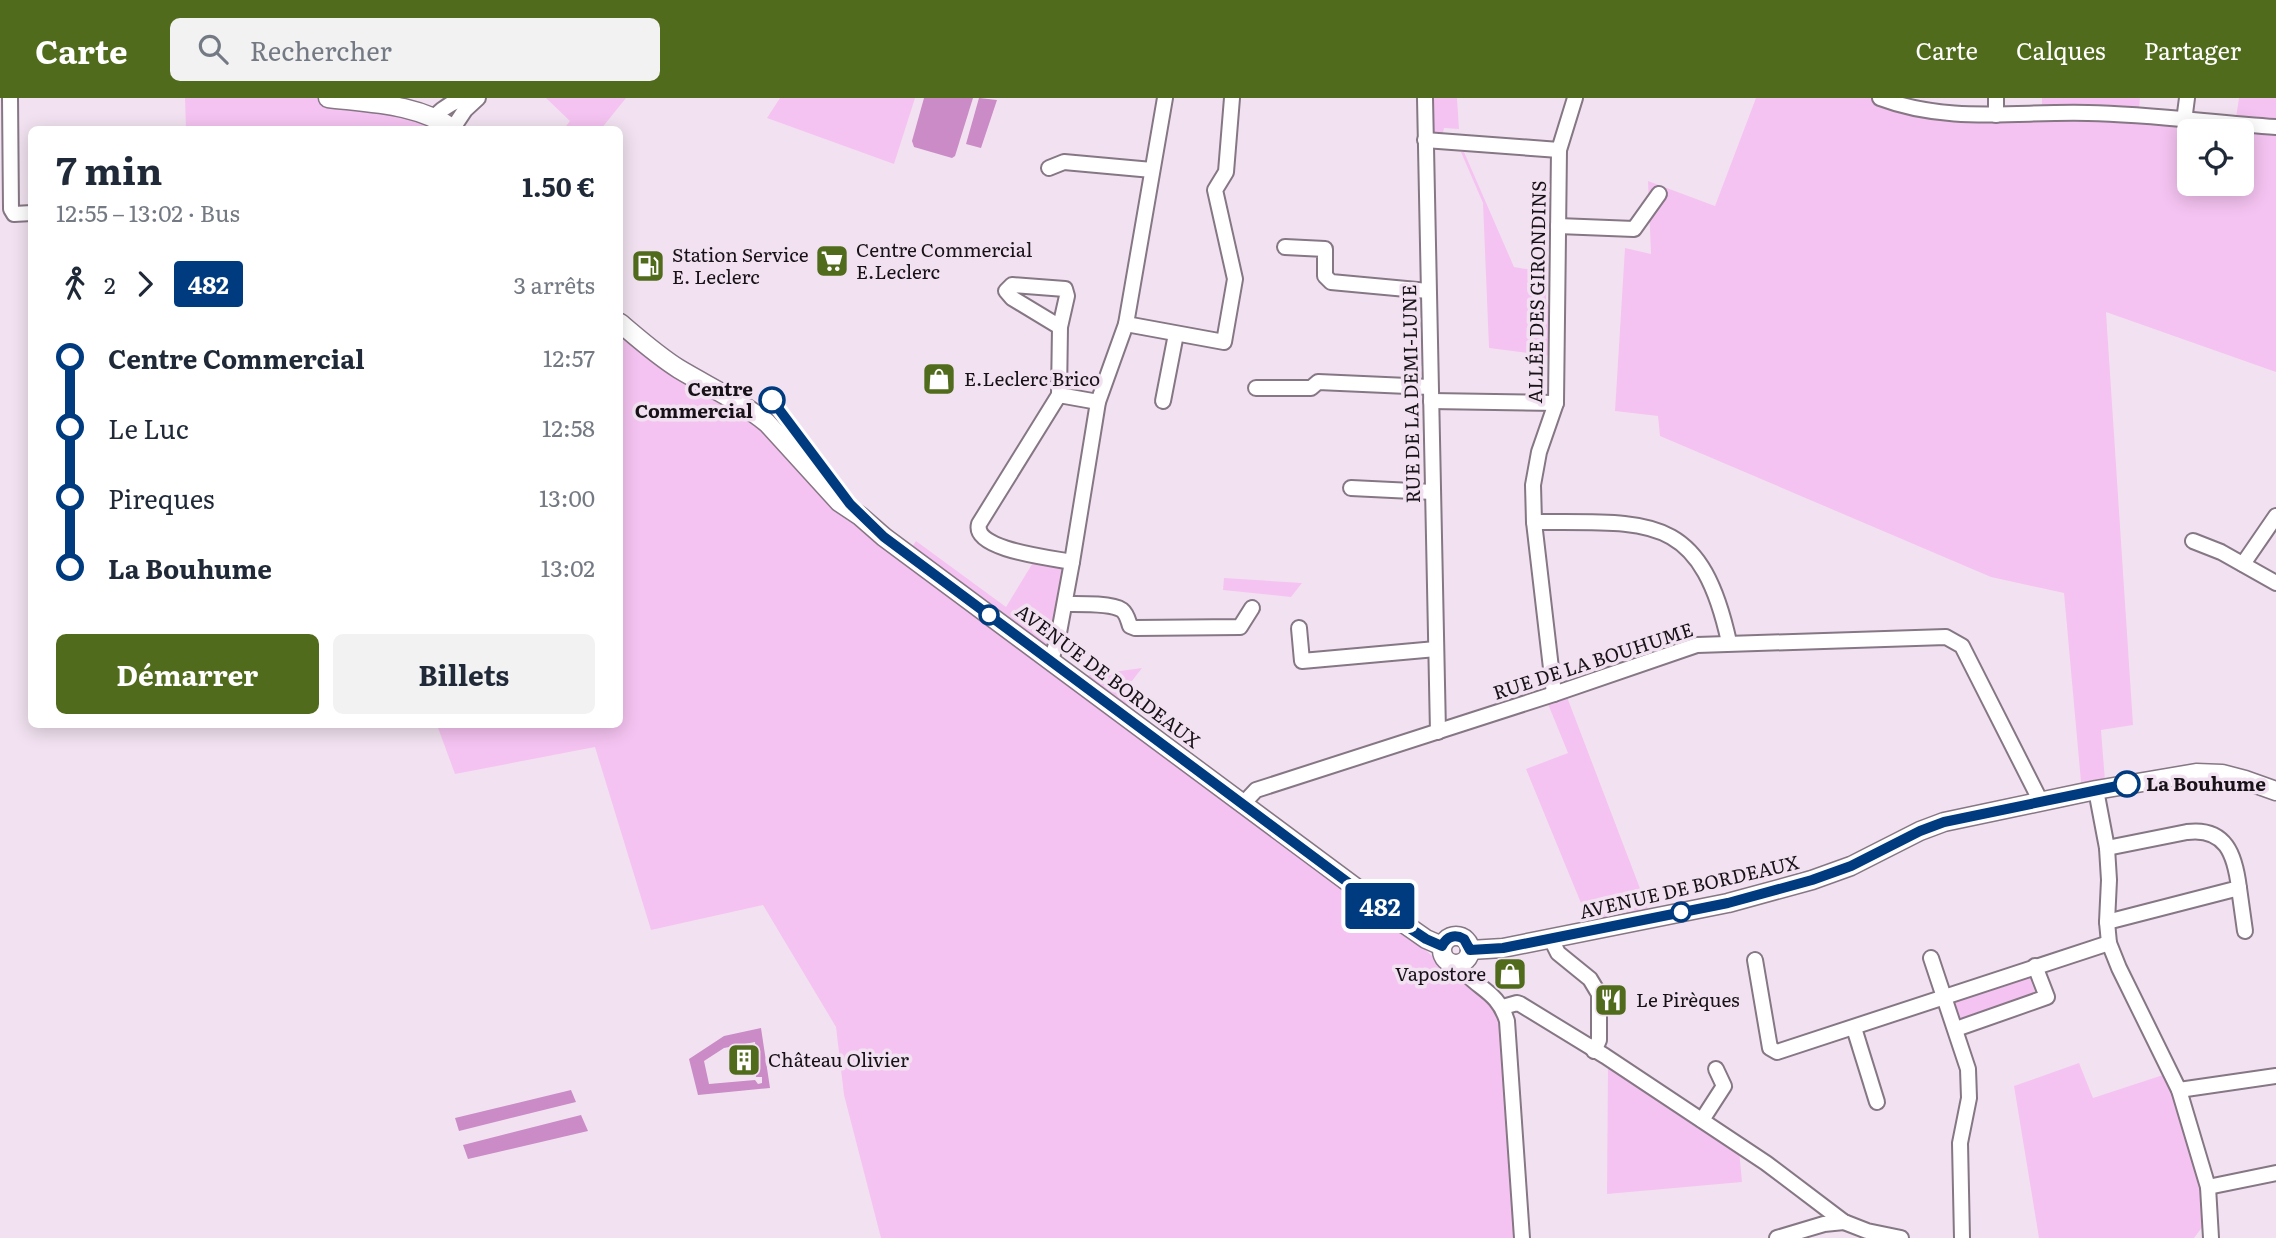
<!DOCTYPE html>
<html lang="fr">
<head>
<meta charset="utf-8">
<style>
  :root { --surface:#fff; --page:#f2f2f3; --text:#1f2937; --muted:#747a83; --accent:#516b1c }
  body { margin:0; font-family:Literata,serif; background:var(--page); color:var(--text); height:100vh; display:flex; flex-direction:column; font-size:26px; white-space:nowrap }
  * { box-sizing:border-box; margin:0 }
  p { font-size:23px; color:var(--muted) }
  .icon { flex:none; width:38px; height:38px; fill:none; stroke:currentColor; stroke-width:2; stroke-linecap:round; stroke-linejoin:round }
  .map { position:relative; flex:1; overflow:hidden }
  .side { position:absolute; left:28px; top:28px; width:595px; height:602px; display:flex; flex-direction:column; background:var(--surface); border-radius:10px; box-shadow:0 4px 18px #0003 }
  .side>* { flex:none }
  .badge { padding:0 14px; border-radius:5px; font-size:24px; line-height:46px }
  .fabs { position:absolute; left:2177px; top:21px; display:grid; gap:14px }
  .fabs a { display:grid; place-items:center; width:77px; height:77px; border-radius:10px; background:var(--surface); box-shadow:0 4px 18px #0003; font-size:35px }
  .map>.badge { position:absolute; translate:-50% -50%; box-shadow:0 0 0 4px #fff }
  .legs { display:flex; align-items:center; gap:10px; height:77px; padding:0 28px; font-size:23px }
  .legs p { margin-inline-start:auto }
  .overview { display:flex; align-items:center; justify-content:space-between; height:119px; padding:0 28px }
  h1 { font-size:38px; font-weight:700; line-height:52px }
  .cta { display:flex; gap:14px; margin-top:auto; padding:14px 28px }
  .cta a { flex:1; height:80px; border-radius:10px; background:var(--accent); color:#fff; font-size:28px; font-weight:700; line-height:80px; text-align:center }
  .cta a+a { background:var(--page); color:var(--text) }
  ul { padding:0 28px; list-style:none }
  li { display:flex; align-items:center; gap:24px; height:70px; font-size:26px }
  li i { display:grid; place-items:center; width:10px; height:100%; margin:0 9px; background:currentColor }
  li i::after { content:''; width:18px; height:18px; margin:-9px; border:5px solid; border-radius:50%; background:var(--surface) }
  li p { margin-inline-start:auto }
  li:first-child i { background:linear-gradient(#0000 50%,currentColor 0) }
  li:last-child i { background:linear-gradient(currentColor 50%,#0000 0) }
  header { display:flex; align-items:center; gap:42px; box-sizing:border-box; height:98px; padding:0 35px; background:var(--accent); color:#fff }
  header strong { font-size:33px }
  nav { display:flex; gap:38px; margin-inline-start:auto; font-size:24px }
  .search { width:490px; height:63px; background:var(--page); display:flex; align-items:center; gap:18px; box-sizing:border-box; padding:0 24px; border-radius:10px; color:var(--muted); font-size:26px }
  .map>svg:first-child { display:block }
</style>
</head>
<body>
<header>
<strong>Carte</strong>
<div class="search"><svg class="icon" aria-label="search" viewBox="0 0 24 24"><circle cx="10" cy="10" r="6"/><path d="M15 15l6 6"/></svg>Rechercher</div>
<nav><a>Carte</a><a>Calques</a><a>Partager</a></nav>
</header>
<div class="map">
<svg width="2276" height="1140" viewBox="0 0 2276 1140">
  <rect width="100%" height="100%" fill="#f2e2f1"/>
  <g fill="#f5c3f1" fill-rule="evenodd">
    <polygon points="185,0 328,0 455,31 186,31"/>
    <polygon points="546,0 626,0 601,31 563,32 570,23"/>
    <polygon points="780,0 915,0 894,66 767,20"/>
    <polygon points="1432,0 1457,0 1459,31 1444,30 1442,40 1431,39"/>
    <path d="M1756,0h124l41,12 314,14 4,-26h37v274l-170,-60 27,413 -32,5 4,51 -23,12 -18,-200 -73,-16 -331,-141 -2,-20 -43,-5 10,-163 26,6 -3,-73 67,25zM2189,33h53v53h-53z"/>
    <polygon points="2042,0 2140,0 2139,11 2092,6 2042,8"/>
    <polygon points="1461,54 1464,54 1514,169 1546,174 1546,206 1554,208 1553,258 1489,250 1483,105"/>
    <path d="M620,220l57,38 71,40 27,20 49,62 26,26 555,421c13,18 29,35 48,48 21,14 32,13 50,34l19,231h-641l-37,-143 -8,-68 -73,-122 -112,25 -56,-183 -140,27 -18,-49 183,-1z"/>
    <polygon points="916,443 1006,509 1034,463 1064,469 1054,544 1047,550 912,449"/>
    <polygon points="1224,480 1302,485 1291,499 1223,492"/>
    <polygon points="1142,570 1121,597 1129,605 1125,609 1084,578"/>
    <polygon points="1567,599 1649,814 1590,827 1526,671 1568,655 1548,606"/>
    <polygon points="2029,877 2036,897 1960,925 1954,908 1957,902"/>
    <polygon points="2079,965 2093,1000 2166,976 2200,1085 2203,1128 2194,1140 2039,1140 2014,988"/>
    <polygon points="1608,967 1739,1052 1742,1084 1607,1096"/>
  </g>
  <g fill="#ca8bc6" fill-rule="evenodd">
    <polygon points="924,0 973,0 955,58 952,60 914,49 912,43"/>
    <polygon points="979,0 997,2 981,50 966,46"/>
    <path d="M761,930l9,60 -72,7 -9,-36 35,-23zM755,944l1,9 -4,1 4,25h6v6l-4,1 -3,-4 -46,4 -5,-23 20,-13z"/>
    <polygon points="571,992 576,1004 459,1033 455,1020"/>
    <polygon points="581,1017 588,1033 468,1061 463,1047"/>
  </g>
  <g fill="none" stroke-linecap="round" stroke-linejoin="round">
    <defs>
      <g id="minor">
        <polyline points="10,0 11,111 14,116 32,115"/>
        <polyline points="1425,0 1438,634"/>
        <path d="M1880,0c68,26 138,13 208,15 63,1 125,10 188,14"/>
        <polyline points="1996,0 1996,17"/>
        <path d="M435,18c9,-9 21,-16 33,-18"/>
        <polyline points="2184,23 2187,0"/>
        <polyline points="453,30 465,12 478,0"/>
        <polyline points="1425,42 1559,52"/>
        <polyline points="1049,70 1064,64 1152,72"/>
        <polyline points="1558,128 1634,131 1659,96"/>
        <polyline points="1285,149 1325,151 1325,178 1331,184 1428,193"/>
        <polyline points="1126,226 1224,244 1235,181 1215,92 1226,74 1232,0"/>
        <polyline points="1256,290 1311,290 1318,284 1430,289"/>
        <polyline points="1059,297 1060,229 1067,198 1065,191 1012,187 1006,193 1012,200 1060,229"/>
        <polyline points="1163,303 1176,236"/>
        <polyline points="1431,303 1556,305"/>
        <polyline points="1351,390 1433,394"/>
        <path d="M1534,424c115,1 166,-11 195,120"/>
        <polyline points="2193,443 2221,454 2276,485"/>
        <path d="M1072,464c-19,-4 -100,-12 -93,-38l80,-129 39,7"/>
        <polyline points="2243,466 2276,418"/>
        <path d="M1065,506c13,0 47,-1 57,6 5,4 6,10 8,16l5,2 105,-1 12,-19"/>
        <polyline points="1299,530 1302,563 1436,551"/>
        <polyline points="1051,562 1058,540 1072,464 1098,304 1126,226 1165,0"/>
        <polyline points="1554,596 1534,424 1533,387 1539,354 1556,305 1559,52 1575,0"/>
        <polyline points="2096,692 2107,750 2109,782 2107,824 2109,845 2119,870 2179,992 2208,1089 2211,1140"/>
        <polyline points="1243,706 1256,692 1554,596 1697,547 1946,539 1962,548 2041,704"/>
        <polyline points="2239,790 2245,833"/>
        <path d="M2107,824l132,-34c-4,-33 -13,-61 -52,-56l-80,16"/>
        <polyline points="1551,841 1558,855 1590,881 1599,896 1599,942 1594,953"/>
        <polyline points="1931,860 1968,971 1969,1000 1960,1045 1962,1140"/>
        <polyline points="1755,862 1770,950 1777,954 2109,845"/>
        <path d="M1460,866c13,25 37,24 47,57l15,217"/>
        <polyline points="1503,909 1517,905 1520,906 1605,958 1766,1065 1844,1124 1867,1133 1901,1140"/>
        <polyline points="1854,930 1877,1004"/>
        <polyline points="1956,931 2047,899 2035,868"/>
        <polyline points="2179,992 2276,978"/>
        <polyline points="1702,1022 1724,988 1716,971"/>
        <polyline points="2208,1089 2276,1075"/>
        <polyline points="1777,1140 1824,1126 1844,1124"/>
      </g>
      <g id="major">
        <path d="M328,0c43,5 91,6 127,32"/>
        <path d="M620,225c19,16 38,33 59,46 30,18 61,32 88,54l72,79 21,14 24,21 522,388 20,14 16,7"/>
        <circle cx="1456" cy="852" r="14"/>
        <polyline points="1470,852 1503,850 1728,805 1812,782 1851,768 1920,733 1944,724 2096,692 2196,675 2222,676 2245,682 2276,693"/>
      </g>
    </defs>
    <use href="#minor" stroke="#867785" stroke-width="18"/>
    <use href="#major" stroke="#867785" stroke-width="21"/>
    <use href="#minor" stroke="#fff" stroke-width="14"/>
    <use href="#major" stroke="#fff" stroke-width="18"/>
  </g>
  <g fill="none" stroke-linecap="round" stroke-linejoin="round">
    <defs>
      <path id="line-1" d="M772,302l78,104 34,33 521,388 21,14 16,7c5,-10 13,-12 22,-7l6,11 33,-2 225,-45 84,-23 39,-14 69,-35 24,-9 183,-38"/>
    </defs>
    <use href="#line-1" stroke="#fff" stroke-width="16"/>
    <use href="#line-1" stroke="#003b80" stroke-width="10"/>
  </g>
  <defs>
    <symbol id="supermarket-square" viewBox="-11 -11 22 22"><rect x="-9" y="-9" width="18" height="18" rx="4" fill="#516b1c" stroke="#f2e2f1"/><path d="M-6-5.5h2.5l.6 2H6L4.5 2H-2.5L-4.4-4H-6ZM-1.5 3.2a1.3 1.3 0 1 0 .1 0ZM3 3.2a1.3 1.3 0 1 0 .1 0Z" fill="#fff"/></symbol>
    <symbol id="fuel-square" viewBox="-11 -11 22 22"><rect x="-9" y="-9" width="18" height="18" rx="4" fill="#516b1c" stroke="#f2e2f1"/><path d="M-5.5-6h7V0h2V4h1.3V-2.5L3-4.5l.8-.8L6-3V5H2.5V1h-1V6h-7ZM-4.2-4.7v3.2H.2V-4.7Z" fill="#fff"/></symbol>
    <symbol id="shop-square" viewBox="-11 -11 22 22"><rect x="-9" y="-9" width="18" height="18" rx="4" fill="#516b1c" stroke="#f2e2f1"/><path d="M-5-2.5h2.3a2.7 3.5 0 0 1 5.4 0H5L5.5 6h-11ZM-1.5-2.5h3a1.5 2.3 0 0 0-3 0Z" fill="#fff"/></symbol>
    <symbol id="restaurant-square" viewBox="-11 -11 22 22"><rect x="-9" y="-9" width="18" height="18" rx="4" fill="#516b1c" stroke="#f2e2f1"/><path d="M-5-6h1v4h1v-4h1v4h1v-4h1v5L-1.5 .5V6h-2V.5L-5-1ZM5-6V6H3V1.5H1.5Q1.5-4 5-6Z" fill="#fff"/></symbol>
    <symbol id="building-square" viewBox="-11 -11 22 22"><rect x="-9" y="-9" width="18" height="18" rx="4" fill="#516b1c" stroke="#f2e2f1"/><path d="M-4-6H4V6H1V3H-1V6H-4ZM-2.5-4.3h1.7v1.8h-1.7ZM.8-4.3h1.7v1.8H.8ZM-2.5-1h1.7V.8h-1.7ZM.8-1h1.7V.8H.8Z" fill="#fff"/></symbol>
  </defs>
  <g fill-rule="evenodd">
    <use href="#supermarket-square" x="813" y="144" width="38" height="38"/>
    <use href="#fuel-square" x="629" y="149" width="38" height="38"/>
    <use href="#shop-square" x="920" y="262" width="38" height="38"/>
    <use href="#shop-square" x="1491" y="857" width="38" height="38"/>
    <use href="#restaurant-square" x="1592" y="883" width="38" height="38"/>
    <use href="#building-square" x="725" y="943" width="38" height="38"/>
  </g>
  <g fill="#fff" stroke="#003b80" stroke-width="3.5">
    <circle cx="772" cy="302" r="12"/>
    <circle cx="989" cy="517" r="9"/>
    <circle cx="2127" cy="686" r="12"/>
    <circle cx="1681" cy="814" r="9"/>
  </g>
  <g text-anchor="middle" stroke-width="7" stroke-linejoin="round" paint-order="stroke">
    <g font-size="19" fill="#171217" stroke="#f2e2f1" text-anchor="start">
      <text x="856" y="159">Centre Commercial<tspan x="856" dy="22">E.Leclerc</tspan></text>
      <text x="672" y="164">Station Service<tspan x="672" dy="22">E. Leclerc</tspan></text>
      <text x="964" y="288">E.Leclerc Brico</text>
      <text x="1486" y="883" text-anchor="end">Vapostore</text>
      <text x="1636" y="909">Le Pirèques</text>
      <text x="768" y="969">Château Olivier</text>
    </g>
    <g font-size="19" fill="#171217" stroke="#f2e2f1">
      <text transform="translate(1537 194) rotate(-89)" y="7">ALLÉE DES GIRONDINS</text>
      <text transform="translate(1411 296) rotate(-91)" y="7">RUE DE LA DEMI-LUNE</text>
      <text transform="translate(1593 563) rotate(-18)" y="7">RUE DE LA BOUHUME</text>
      <text transform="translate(1108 578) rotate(37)" y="7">AVENUE DE BORDEAUX</text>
      <text transform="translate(1689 789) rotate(-13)" y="7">AVENUE DE BORDEAUX</text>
    </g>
    <g font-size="19" font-weight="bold" fill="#171217" stroke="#f2e2f1" text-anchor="end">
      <text x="753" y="298">Centre<tspan x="753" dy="22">Commercial</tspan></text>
      <text x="2146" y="693" text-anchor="start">La Bouhume</text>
    </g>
  </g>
</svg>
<div class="fabs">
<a><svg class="icon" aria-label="locate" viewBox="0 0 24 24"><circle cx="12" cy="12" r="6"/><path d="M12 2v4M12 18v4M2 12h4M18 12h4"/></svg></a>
</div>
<b class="badge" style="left:1380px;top:808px;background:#003b80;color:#fff">482</b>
<section class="side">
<div class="overview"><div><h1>7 min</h1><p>12:55 – 13:02 · Bus</p></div><b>1.50 €</b></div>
<div class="legs"><svg class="icon" aria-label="walk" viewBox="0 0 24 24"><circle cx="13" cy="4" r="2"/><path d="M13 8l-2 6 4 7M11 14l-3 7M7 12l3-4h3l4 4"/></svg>2<svg class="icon" aria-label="forward" viewBox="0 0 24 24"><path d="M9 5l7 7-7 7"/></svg><b class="badge" style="background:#003b80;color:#fff">482</b><p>3 arrêts</p></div>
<ul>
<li><i style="color:#003b80"></i><b>Centre Commercial</b><p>12:57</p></li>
<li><i style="color:#003b80"></i><span>Le Luc</span><p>12:58</p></li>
<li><i style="color:#003b80"></i><span>Pireques</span><p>13:00</p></li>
<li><i style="color:#003b80"></i><b>La Bouhume</b><p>13:02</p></li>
</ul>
<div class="cta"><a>Démarrer</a><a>Billets</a></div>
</section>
</div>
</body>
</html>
